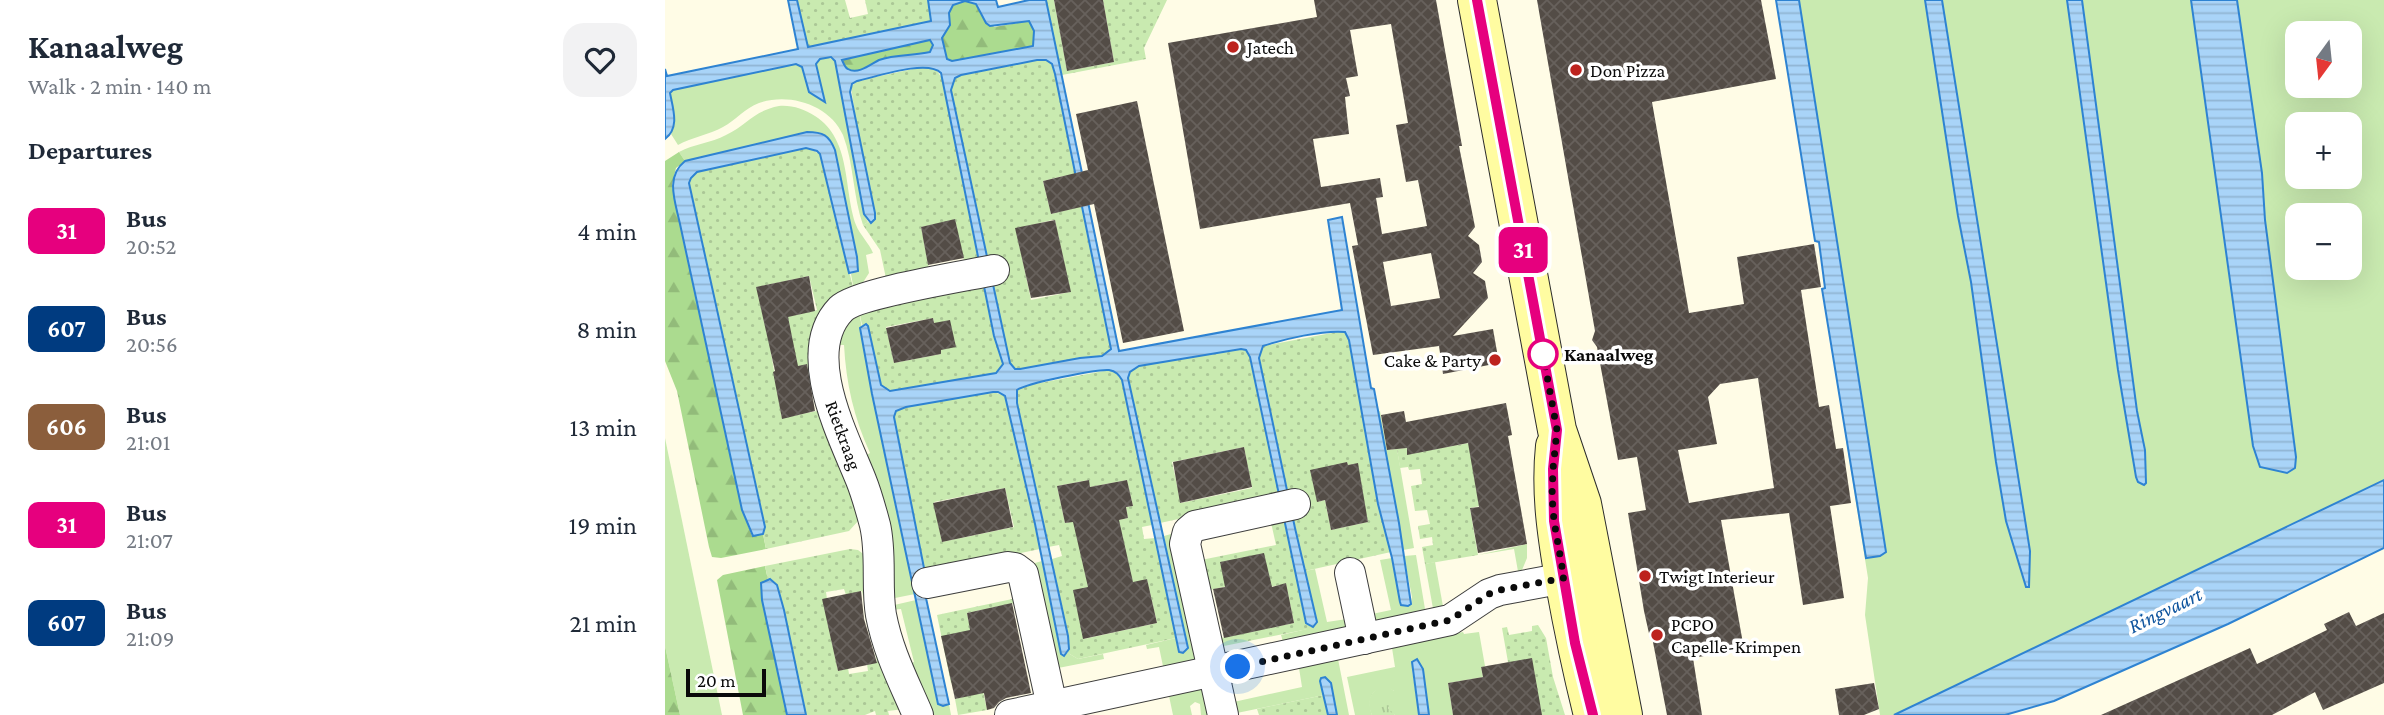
<!DOCTYPE html>
<html lang="en">
<head>
<meta charset="utf-8">
<style>
  :root { --surface:#fff; --page:#f2f2f3; --text:#1f2937; --muted:#747a83 }
  body { margin:0; font-family:"Crimson Pro",serif; background:var(--page); color:var(--text); height:100vh; display:flex; flex-direction:column; font-size:26px; white-space:nowrap }
  * { box-sizing:border-box; margin:0 }
  p { font-size:23px; color:var(--muted) }
  .icon { flex:none; width:38px; height:38px; fill:none; stroke:currentColor; stroke-width:2; stroke-linecap:round; stroke-linejoin:round }
  .map { position:relative; flex:1; overflow:hidden }
  .details { display:flex; flex-direction:column; background:var(--surface); width:665px }
  .details>* { flex:none }
  .badge { padding:0 14px; border-radius:10px; font-size:24px; line-height:46px }
  .needle { width:46px; rotate:195deg }
  .controls { position:absolute; left:1620px; top:21px; display:grid; gap:14px }
  .controls a { display:grid; place-items:center; width:77px; height:77px; border-radius:14px; background:var(--surface); box-shadow:0 7px 28px #0002; font-size:35px }
  .scale { position:absolute; left:21px; bottom:18px; width:80px; box-sizing:border-box; padding-left:7px; border:4px solid #0a0a0a; border-top:0; font-size:19px; line-height:24px; white-space:nowrap; color:#0a0a0a; -webkit-text-stroke:5px #fff; paint-order:stroke }
  .you { position:absolute; width:35px; height:35px; margin:-18px; border:5px solid #fff; border-radius:50%; background:#1a73e8; box-shadow:0 0 0 10px #1a73e833 }
  .map>.badge { position:absolute; translate:-50% -50%; box-shadow:0 0 0 4px #fff }
  h2 { padding:0 28px; font-size:26px; line-height:63px }
  .round { display:grid; place-items:center; flex:none; width:74px; height:74px; border-radius:21px; background:var(--page) }
  .headline { display:flex; align-items:center; justify-content:space-between; height:119px; padding:0 28px }
  h1 { font-size:33px; font-weight:700; line-height:52px }
  ul { padding:0; list-style:none }
  li { display:flex; align-items:center; gap:21px; height:98px; padding:0 28px }
  li div { flex:1 }
  li b { display:block; font-size:26px }
  li em { font-style:normal }
  li .badge { min-width:77px; font-weight:700; text-align:center }
  main { display:flex; flex:1; min-height:0 }
  .map>svg:first-child { display:block }
</style>
</head>
<body>
<main>
<section class="details">
<div class="headline"><div><h1>Kanaalweg</h1><p>Walk · 2 min · 140 m</p></div><a class="round"><svg class="icon" aria-label="heart" viewBox="0 0 24 24"><path d="M12 20l-8-8c-3-5 5-10 8-4 3-6 11-1 8 4z"/></svg></a></div>
<h2>Departures</h2>
<ul>
<li><span class="badge" style="background:#e6007e;color:#fff">31</span><div><b>Bus</b><p>20:52</p></div><em>4 min</em></li>
<li><span class="badge" style="background:#003b80;color:#fff">607</span><div><b>Bus</b><p>20:56</p></div><em>8 min</em></li>
<li><span class="badge" style="background:#8b5e3c;color:#fff">606</span><div><b>Bus</b><p>21:01</p></div><em>13 min</em></li>
<li><span class="badge" style="background:#e6007e;color:#fff">31</span><div><b>Bus</b><p>21:07</p></div><em>19 min</em></li>
<li><span class="badge" style="background:#003b80;color:#fff">607</span><div><b>Bus</b><p>21:09</p></div><em>21 min</em></li>
</ul>
</section>
<div class="map">
<svg width="1719" height="715" viewBox="0 0 1719 715">
  <defs>
    <pattern id="forest-firs" width="22" height="20" patternUnits="userSpaceOnUse" patternTransform="scale(1.75)"><rect width="22" height="20" fill="#abdb8f"/><path d="M5 1l3.5 6h-7zM16 11l3.5 6h-7z" fill="#92bb7a"/></pattern>
    <pattern id="park-tufts" width="24" height="20" patternUnits="userSpaceOnUse" patternTransform="scale(1.75)"><rect width="24" height="20" fill="#c9eab0"/><path d="M3 7l-1-3M5 7V3M7 7l1-3M15 17l-1-3M17 17v-4M19 17l1-3" fill="none" stroke="#abc796"/></pattern>
    <pattern id="garden-dots" width="8" height="8" patternUnits="userSpaceOnUse" patternTransform="scale(1.75)"><rect width="8" height="8" fill="#c9eab0"/><path d="M2 2h.1M6 6h.1" fill="none" stroke="#abc796" stroke-width="1.8" stroke-linecap="round"/></pattern>
    <pattern id="water-rules" width="6" height="5" patternUnits="userSpaceOnUse" patternTransform="scale(1.75)"><rect width="6" height="5" fill="#a9d4f8"/><path d="M0 2.5h6" fill="none" stroke="#90b5d3"/></pattern>
    <pattern id="building-cross-hatch" width="8" height="8" patternUnits="userSpaceOnUse" patternTransform="scale(1.75)"><rect width="8" height="8" fill="#534c46"/><path d="M0 0l8 8M0 8l8-8" fill="none" stroke="#67615c"/></pattern>
  </defs>
  <rect width="100%" height="100%" fill="#fffce6"/>
  <g fill="#c9eab0" fill-rule="evenodd">
    <path d="M1116,0h410l62,446 43,17 -31,-243 -3,-47 -25,-173h147v480l-490,235h-14l-15,-100 3,-37 -46,-289 3,-1 -6,-46 -4,-1zM1633,33h52v53h-52zM1633,124h52v53h-52zM1633,215h52v53h-52z"/>
    <path d="M162,57l8,4 29,153 4,8 -5,3c-10,-28 -9,-61 -20,-90 -13,-30 -54,-43 -84,-32 -14,5 -23,17 -36,24 -14,8 -31,10 -45,18l-7,-11 3,-8 -4,-33 3,-3 123,-26 7,3 6,25 16,9 -9,-37 2,-4z"/>
    <path d="M114,106c13,-1 25,3 36,10 37,24 28,72 41,109 4,10 13,18 17,28l-7,2 3,18 -7,11 -8,7 -3,-17 7,-4 -1,-13 -22,-107 -28,-18 -122,29 -6,-9c15,-8 32,-9 47,-17 21,-10 27,-24 53,-29z"/>
    <path d="M194,310l13,84 43,200 -25,5 -29,-141 9,-5c-16,-35 -24,-70 -26,-108h-10z"/>
    <polygon points="715,411 722,450 732,449 749,548 738,550 713,412"/>
    <polygon points="0,438 57,715 15,715 0,646"/>
    <polygon points="506,534 513,540 538,663 499,671 494,647 482,649 481,645 511,638 515,653 513,608 499,536"/>
    <polygon points="862,544 862,558 854,577 849,549 813,555"/>
    <polygon points="751,555 761,615 709,626 707,614 726,610 715,560 727,558 746,604 747,597 739,556"/>
    <polygon points="377,561 396,654 403,653 413,659 438,654 439,659 388,669 367,571 370,563"/>
    <polygon points="770,562 779,612 769,614 760,564"/>
    <polygon points="650,569 662,622 682,619 684,631 619,645 616,635 642,629 641,623 646,627 651,625 640,571"/>
    <polygon points="251,600 271,696 274,704 278,706 284,704 286,715 267,715 240,666 249,662 236,609 226,610 225,606"/>
    <path d="M798,632l1,2 15,-2 6,34 -4,2 2,9 -35,6 5,32h-24l-6,-46 -11,1 7,45h-24l-6,-4 -1,-5 6,-15 -7,-4c-17,2 -20,13 -15,28h-17l-8,-38 48,-10 -3,-19z"/>
    <polygon points="673,659 684,715 672,715 666,683 655,681 659,695 567,714 564,703 637,687 634,668"/>
    <polygon points="544,687 550,715 536,715 535,704 530,702 525,706 527,715 508,715 504,696"/>
  </g>
  <g fill="url(#forest-firs)">
    <polygon points="300,1 311,4 329,27 364,21 369,31 368,46 287,61 282,59 277,38 285,21 284,13 288,5"/>
    <path d="M265,40l3,5 -3,7c-17,4 -35,2 -51,8 -8,4 -22,15 -32,9 -2,-1 -4,-7 -5,-9z"/>
    <polygon points="14,152 20,161 11,168 7,185 15,224 77,510 87,536 98,534 101,549 56,558 47,557 44,547 12,391 0,361 0,161"/>
    <polygon points="100,566 103,580 96,583 97,600 122,715 78,715 52,580 58,575"/>
    <polygon points="0,646 15,715 0,715"/>
  </g>
  <path fill="url(#park-tufts)" d="M715,687h9l5,4v7l-6,10 7,7h-23c-5,-12 -4,-21 8,-28z"/>
  <g fill="url(#garden-dots)" fill-rule="evenodd">
    <polygon points="132,0 180,0 185,18 203,14 200,0 263,0 267,21 143,47"/>
    <polygon points="381,0 389,0 402,71 449,62 438,0 502,0 479,48 481,59 397,75"/>
    <path d="M372,60h10l5,4 3,10 56,275 -9,7 -22,2 -60,11h-5l-5,-6 -59,-273 4,-12 6,-3zM398,176l8,33 -20,5 -8,-33zM387,220h3l15,72 -39,8 -15,-71z"/>
    <polygon points="257,67 269,67 277,78 314,264 300,266 290,220 256,227 265,274 222,283 215,250 198,225 203,222 206,223 186,87 192,81"/>
    <path d="M142,148l13,6 34,137 -29,22 34,207 -10,11 -83,18 -3,-15 2,-7 -76,-344 2,-5 6,-6zM144,276l8,34 -53,12 -7,-35zM105,347l28,19 9,-1 10,46 -35,7z"/>
    <path d="M318,281l11,55 9,28 -7,9 -100,18 -10,-2 -5,-4 -13,-59 -2,-2 -4,1 -3,-15zM268,318l8,36 -47,9 -8,-36z"/>
    <path d="M677,331l3,1 4,8 29,164 13,48 -86,19 -46,-213 4,-12zM682,462l1,3 7,-1 13,58 -37,8 -6,-30 -7,2z"/>
    <path d="M576,349l5,1 4,7 30,140 -120,26 -32,-145 2,-6 9,-6zM579,447l8,41 -71,15 -9,-41z"/>
    <path d="M444,370l6,2 7,8 30,145 -10,2 2,12 11,-1 21,100 -98,21 -10,-6v-17l-16,-77 10,-3 -3,-11 -11,2 -31,-144v-14l12,-4zM423,480l2,7 37,-7 6,26 -7,1 2,11 -31,7 -2,-8 -30,6 -8,-37zM482,580l10,43 -73,16 41,-55z"/>
    <path d="M328,392l10,3 4,5 33,149 -115,24 -31,-156 2,-6 10,-4zM340,488l9,39 -72,15 -8,-40z"/>
    <polygon points="843,436 815,506 805,508 813,555 760,564 757,547 768,545 767,537 755,539 753,526 765,524 762,510 750,511 746,486 757,484 755,469 744,470 743,467 735,468 732,449 742,448 743,454"/>
    <path d="M619,515l24,114 -89,18 -18,-87 75,-15 -6,-27zM595,579l3,9 23,-4 8,39 -73,15 -11,-48z"/>
    <path d="M185,549l8,1 8,6 38,153 -16,2 1,4h-13l-1,-4 -10,4h-59l-22,-104 -13,-32 -3,1 -3,-14zM179,589l2,6 16,-4 15,71 -10,2 1,7 -19,3 -1,-6 -10,3 -15,-72h4l-1,-7z"/>
    <polygon points="352,598 350,603 302,613 322,710 293,715 290,699 301,696 298,681 286,683 272,615"/>
    <polygon points="873,625 881,638 888,677 900,715 877,715 843,662 837,628 842,627 844,635 867,631 867,626"/>
    <polygon points="659,695 663,715 594,715 592,709"/>
  </g>
  <g fill="url(#water-rules)" stroke="#2e83d2" stroke-width="2" fill-rule="evenodd">
    <path d="M123,0h9l11,47 123,-26 -3,-21h68l2,7 31,-7h17l73,351 223,-41 -14,-90 14,-3 29,171 3,1 25,134 12,81 -3,2 -7,-1 -1,-3 -8,-44 -14,-54 -29,-164 -4,-8c-22,-2 -61,7 -82,14l-4,12 36,170 22,94 -4,5 -7,-4 -56,-266 -4,-7 -5,-1 -102,17 -9,6 -2,6 60,270 -5,5 -4,-1 -57,-272c-3,-5 -6,-9 -13,-10 -12,-1 -82,13 -92,20v13l51,233 1,13 -5,7 -3,-2 -26,-130 -30,-128 -7,-4h-5l-87,15 -10,4 -2,6 31,156 -4,2 28,129 -6,2 -5,-2 -66,-310 -12,-66 6,-4 2,2 13,59 9,6 106,-18 7,-9 -9,-28 -53,-263c-14,-14 -65,4 -84,8l-5,3 -2,8 25,121v6l-4,4 -7,-9 -29,-153 -4,-4 -11,2 -4,5 9,38 -16,-10 -7,-25 -6,-3 -123,26 -3,3c3,16 10,35 -5,46v-70l2,7 131,-27zM300,1l11,3 10,19 4,3 39,-5 5,10 -1,15 -81,15 -5,-2 -5,-21 8,-13 -1,-12 4,-8zM265,40l3,5 -3,7c-17,4 -35,2 -51,8 -8,4 -21,15 -31,9 -3,-1 -5,-7 -6,-9zM372,60h9l6,4 3,10 56,275 -9,7 -22,2 -60,11h-5l-5,-6 -59,-273 4,-12 6,-3z"/>
    <polygon points="1111,0 1134,0 1221,552 1215,556 1201,558 1157,289 1160,288 1154,242 1150,241"/>
    <polygon points="1260,0 1277,0 1365,551 1364,587 1361,587 1341,521 1331,462 1306,282 1293,216"/>
    <polygon points="1402,0 1417,0 1472,411 1480,450 1481,483 1479,485 1473,482 1471,477 1453,370"/>
    <polygon points="1526,0 1572,0 1597,173 1600,220 1631,457 1630,468 1622,473 1595,467 1588,446"/>
    <path d="M142,132c16,0 22,3 28,18l22,107 1,14 -9,2 -2,-8 -27,-111 -3,-3 -11,-3 -109,24 -6,6 -2,5 76,344 -2,7 -10,2 -11,-26 -62,-286c-5,-23 -15,-47 5,-63z"/>
    <polygon points="1719,480 1719,548 1563,624 1389,701 1340,715 1229,715"/>
    <polygon points="105,579 112,585 119,610 141,715 122,715 97,600 96,583"/>
    <polygon points="752,659 758,669 764,715 754,715 747,662"/>
    <polygon points="660,677 666,683 672,715 663,715 655,681 656,678"/>
  </g>
  <g fill="url(#building-cross-hatch)" fill-rule="evenodd">
    <polygon points="389,0 438,0 449,62 402,71"/>
    <path d="M649,0h122l26,146h-3l16,81 -7,9 11,9 3,17 -9,11 12,8 3,17 -35,38 40,-7 6,34 -56,11 -4,-28 -66,9 -21,-109 6,-1 -8,-42 -150,26 -32,-186 149,-26zM726,24l17,99 -12,2 10,57 12,-2 9,46 -45,8 -6,-36 7,-1 -3,-19 -59,9 -8,-48 36,-5 -4,-37 5,-1 -4,-18 12,-2 -8,-46zM766,253l9,45 -49,8 -8,-44z"/>
    <path d="M872,0h224l15,79 -124,23 37,211 55,-9 -7,-47 77,-13 7,43 -20,3 18,117 10,-2 7,44 7,-1 8,55 -21,3 14,92 -41,7 -14,-92 -68,7 23,129 -51,9 9,57h-35l-15,-78 -2,1 -6,-27 -16,-98 18,-3 -9,-53 -19,3 -21,-113 -5,-7 3,-9zM1093,378l16,110 -85,15 -11,-53 39,-6 -9,-47 12,-13z"/>
    <polygon points="472,101 519,331 458,343 429,204 386,214 378,181 423,170 411,114"/>
    <polygon points="290,219 299,258 263,265 256,227"/>
    <polygon points="390,220 406,292 366,298 350,228"/>
    <polygon points="144,276 150,311 123,317 133,366 142,364 150,411 117,419 108,372 110,371 91,287"/>
    <polygon points="268,318 269,323 285,320 291,347 276,350 276,354 229,363 221,328"/>
    <polygon points="841,403 847,435 843,436 862,544 813,553 805,508 814,507 803,443 742,455 742,448 722,450 716,415 739,411 741,422"/>
    <polygon points="579,447 587,487 515,503 508,462"/>
    <polygon points="682,462 683,465 693,463 703,522 666,530 660,500 652,502 645,470"/>
    <polygon points="424,480 425,487 462,480 468,506 461,507 463,518 454,520 468,582 482,579 492,623 418,639 408,590 423,587 408,522 400,523 392,486"/>
    <polygon points="340,488 348,527 277,542 268,503"/>
    <polygon points="599,553 607,587 621,583 629,623 559,638 548,589 560,587 555,562"/>
    <polygon points="196,591 199,619 212,663 173,671 157,599"/>
    <polygon points="347,603 366,693 341,698 334,702 329,708 322,710 319,693 290,699 276,636 305,630 302,613"/>
    <polygon points="1684,612 1691,626 1719,613 1719,683 1658,710 1650,692 1607,715 1436,715 1585,648 1592,664 1662,630 1659,624"/>
    <polygon points="867,658 877,715 788,715 783,683 818,677 816,667"/>
    <polygon points="1209,683 1214,709 1199,715 1174,715 1170,689"/>
  </g>
  <g fill="none" stroke-linecap="round" stroke-linejoin="round">
    <defs>
      <g id="street">
        <polyline points="685,573 699,639"/>
        <polyline points="262,583 343,567 350,568 358,574 389,715"/>
        <path d="M253,715c-14,-33 -30,-63 -37,-100 -5,-29 1,-60 -6,-90 -4,-15 -8,-30 -14,-45 -18,-45 -62,-128 -20,-171 16,-16 125,-33 153,-39"/>
        <polyline points="345,715 785,620 824,594 835,590 921,574"/>
        <polyline points="558,715 520,544 523,532 530,526 630,504"/>
      </g>
      <g id="secondary">
        <polyline points="812,0 892,430 917,504 958,715"/>
        <path d="M890,446c-5,47 2,91 10,138 8,44 17,87 28,131"/>
      </g>
    </defs>
    <use href="#street" stroke="#3d3d3d" stroke-width="32"/>
    <use href="#secondary" stroke="#2c2c2c" stroke-width="40"/>
    <use href="#street" stroke="#fff" stroke-width="30"/>
    <use href="#secondary" stroke="#fffca1" stroke-width="38"/>
  </g>
  <g fill="none" stroke-linecap="round" stroke-linejoin="round">
    <defs>
      <polyline id="line" points="812,0 892,430 888,469 889,521 910,643 928,715"/>
    </defs>
    <use href="#line" stroke="#fff" stroke-width="16"/>
    <use href="#line" stroke="#e6007e" stroke-width="10"/>
    <polyline stroke="#0a0a0a" stroke-width="7" stroke-dasharray="0 12.6" points="573,667 785,620 824,594 835,590 899,578 889,521 887,496 888,469 892,430 878,354"/>
  </g>
  <g fill="#bd231e" stroke="#fff" stroke-width="2.5">
    <circle cx="568" cy="47" r="7"/>
    <circle cx="911" cy="70" r="7"/>
    <circle cx="830" cy="360" r="7"/>
    <circle cx="980" cy="576" r="7"/>
    <circle cx="992" cy="635" r="7"/>
  </g>
  <circle fill="#fff" stroke="#e6007e" stroke-width="3.5" cx="878" cy="354" r="14"/>
  <g text-anchor="middle" stroke-width="7" stroke-linejoin="round" paint-order="stroke">
    <g font-size="19" fill="#0a0a0a" stroke="#fff" text-anchor="start">
      <text x="582" y="54">Jatech</text>
      <text x="925" y="77">Don Pizza</text>
      <text x="816" y="367" text-anchor="end">Cake &amp; Party</text>
      <text x="994" y="583">Twigt Interieur</text>
      <text x="1006" y="631">PCPO<tspan x="1006" dy="22">Capelle-Krimpen</tspan></text>
    </g>
    <g font-size="19" font-weight="bold" fill="#0a0a0a" stroke="#fff" text-anchor="start">
      <text x="899" y="361">Kanaalweg</text>
    </g>
    <g font-size="19" fill="#0a0a0a" stroke="#fff">
      <text transform="translate(179 435) rotate(70)" y="7">Rietkraag</text>
    </g>
    <g font-size="21" font-style="italic" fill="#10559e" stroke="#fff">
      <text transform="translate(1500 610) rotate(-26)" y="7">Ringvaart</text>
    </g>
  </g>
</svg>
<div class="controls">
<a><svg class="needle" viewBox="-14 -14 28 28"><path d="M0-13l5 13h-10z" fill="#e53935"/><path d="M0 13l5-13h-10z" fill="#747a83"/></svg></a>
<a>+</a>
<a>−</a>
</div>
<div class="scale">20 m</div>
<div class="you" style="left:573px;top:667px"></div>
<b class="badge" style="left:858px;top:250px;background:#e6007e;color:#fff">31</b>
</div>
</main>
</body>
</html>
